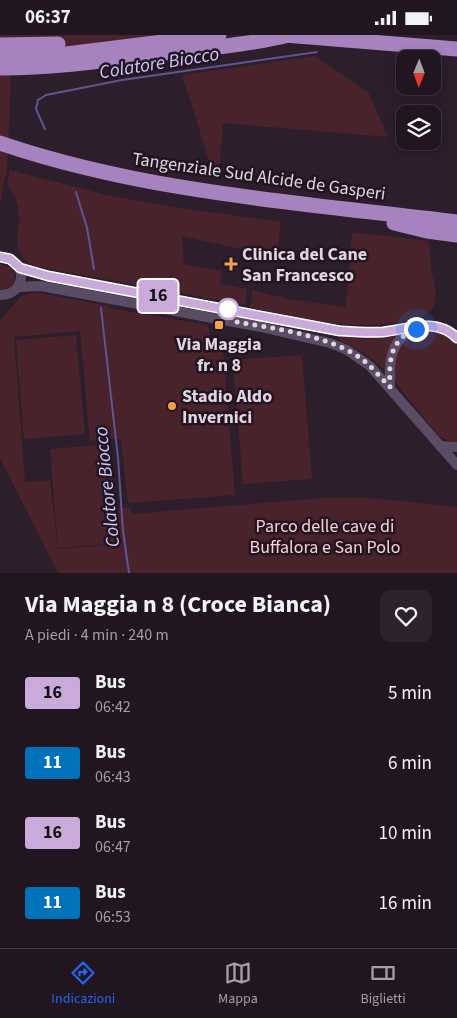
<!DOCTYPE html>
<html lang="it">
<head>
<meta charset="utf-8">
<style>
  :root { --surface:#211620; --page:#2d232d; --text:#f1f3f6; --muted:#a29fa5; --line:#3e353e; --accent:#2563eb }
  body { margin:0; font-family:"Source Sans 3",sans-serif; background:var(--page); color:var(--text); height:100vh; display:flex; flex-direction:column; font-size:19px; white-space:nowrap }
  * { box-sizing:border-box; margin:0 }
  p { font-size:16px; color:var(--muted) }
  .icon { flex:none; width:28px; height:28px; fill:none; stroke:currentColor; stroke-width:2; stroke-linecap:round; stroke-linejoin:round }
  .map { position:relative; height:538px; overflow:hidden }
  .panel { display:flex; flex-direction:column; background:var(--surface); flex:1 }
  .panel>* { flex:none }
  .badge { padding:0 10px; border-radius:4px; font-size:18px; line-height:32px }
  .needle { width:32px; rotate:181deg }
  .tools { position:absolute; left:396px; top:15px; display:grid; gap:10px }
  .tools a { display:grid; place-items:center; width:45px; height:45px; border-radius:10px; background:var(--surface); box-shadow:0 2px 12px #0003,0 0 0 1px var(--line); font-size:25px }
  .you { position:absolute; width:25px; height:25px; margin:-12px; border:4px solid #fff; border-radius:50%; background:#1a73e8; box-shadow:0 0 0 8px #1a73e833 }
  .map>.badge { position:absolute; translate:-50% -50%; box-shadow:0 0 0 2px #fff }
  .round { display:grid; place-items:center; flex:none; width:52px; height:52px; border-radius:10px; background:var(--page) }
  .headline { display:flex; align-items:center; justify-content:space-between; height:85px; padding:0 25px }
  h1 { font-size:24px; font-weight:700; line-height:38px }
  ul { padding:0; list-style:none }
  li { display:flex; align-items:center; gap:15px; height:70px; padding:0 25px }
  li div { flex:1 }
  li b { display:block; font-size:19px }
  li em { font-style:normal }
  li .badge { min-width:55px; font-weight:700; text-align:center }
  .status { display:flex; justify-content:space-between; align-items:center; height:35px; padding:0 25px; background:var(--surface); direction:ltr }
  .status svg { height:14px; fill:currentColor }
  .dock { display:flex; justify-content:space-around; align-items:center; height:70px; border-top:1px solid var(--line); background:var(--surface); font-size:14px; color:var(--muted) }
  .dock a { display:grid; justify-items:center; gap:2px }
  .dock .selected { color:var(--accent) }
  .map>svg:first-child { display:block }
</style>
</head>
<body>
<div class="status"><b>06:37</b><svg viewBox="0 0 49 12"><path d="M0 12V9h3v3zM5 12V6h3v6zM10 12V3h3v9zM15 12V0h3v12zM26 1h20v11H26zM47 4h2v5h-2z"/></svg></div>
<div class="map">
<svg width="457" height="538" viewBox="0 0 457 538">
  <rect width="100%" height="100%" fill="#2c1e2b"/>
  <g fill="#48232b">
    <polygon points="0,0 185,0 11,41 7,134 0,170"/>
    <polygon points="315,21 368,57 388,102 223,88 220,129 210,129 182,40"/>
    <path d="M10,135l96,25 67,12 108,15 -4,35 -95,-21 2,28 38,7 -2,13 27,5 -2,16 -211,-39c-28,-14 -11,-35 -16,-59 -2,-9 -7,-17 -11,-25z"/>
    <path d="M352,197l77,9c1,9 1,18 2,27 2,11 8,26 3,37 -6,13 -20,15 -33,17 -53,8 -99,-1 -151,-15l2,-17 36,9 58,8z"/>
    <path d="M0,229l10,3c9,10 4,22 -10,23z"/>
    <polygon points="35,257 108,271 109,273 208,290 211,305 222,304 235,460 128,468 121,404 90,406 80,296 14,302 25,447 50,445 58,514 120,509 118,473 130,472 131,479 323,463 370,463 457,472 457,538 58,538 0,423 0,286 21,261"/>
    <polygon points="437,295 453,304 457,309 457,407 450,406 439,401 398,351 393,342 396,314 415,296"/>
    <polygon points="76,300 85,399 24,404 16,305"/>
    <path d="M340,301l30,3 26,-3c-8,11 -10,21 -11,34l-22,-18 -24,-12z"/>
    <polygon points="302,320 312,444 243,449 233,325"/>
    <polygon points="110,409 119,508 58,513 50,414"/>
  </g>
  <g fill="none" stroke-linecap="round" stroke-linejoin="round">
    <g stroke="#605591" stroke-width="2">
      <polyline points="45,94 36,74 38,65 46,60 122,45 317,17"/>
      <polyline points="76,157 87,193 94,234"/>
      <polyline points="101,273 118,423 123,496 129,538"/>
    </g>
    <g stroke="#5a4c65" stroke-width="10">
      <path d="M0,222c27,-1 29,38 0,38"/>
      <path d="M20,233l28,8 292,55c15,1 29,2 43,1 26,-3 53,-15 74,6"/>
      <polyline points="18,252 41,251 261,292 330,308 347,315 370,331 457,430"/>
      <path d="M390,352c-1,-22 -1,-47 23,-57"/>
      <polyline points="440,411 457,412"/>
    </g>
    <g stroke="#a683bf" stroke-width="15">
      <polyline points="285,0 457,14"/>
      <polyline points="0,10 58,9"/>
      <polyline points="0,22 66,19 219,0"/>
      <path d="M0,33c55,0 110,-8 164,-15 42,-5 84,-8 125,-18"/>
      <path d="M0,108c147,50 304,60 457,79"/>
      <polyline points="394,188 427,196 457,200"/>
    </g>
  </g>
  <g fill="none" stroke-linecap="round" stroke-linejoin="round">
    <defs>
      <path id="line" d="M0,222l10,2 10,9 28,8 292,55c15,1 29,2 43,1 26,-3 53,-15 74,6"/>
    </defs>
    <use href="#line" stroke="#fff" stroke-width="11"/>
    <use href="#line" stroke="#caaadb" stroke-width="8"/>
    <path stroke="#e0d6df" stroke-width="5" stroke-dasharray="0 9" d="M228,274l4,12c43,8 94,13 130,38 10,8 19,19 28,28 -1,-25 -1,-47 26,-58"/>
  </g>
  <g fill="#f7a148" stroke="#221421" stroke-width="2">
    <path d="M228.5 221.5h5v5h5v5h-5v5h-5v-5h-5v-5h5z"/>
    <rect x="214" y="285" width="10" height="10" rx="2.5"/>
    <circle cx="172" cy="371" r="5"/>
  </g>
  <circle fill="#fff" stroke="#caaadb" stroke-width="2.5" cx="228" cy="274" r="10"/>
  <g text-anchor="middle" stroke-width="5" stroke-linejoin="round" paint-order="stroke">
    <g font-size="18" fill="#e0d6df" stroke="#221421">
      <text transform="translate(259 141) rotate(8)" y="6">Tangenziale Sud Alcide de Gasperi</text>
    </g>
    <g font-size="18" font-weight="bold" fill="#e0d6df" stroke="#221421" text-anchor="start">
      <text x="242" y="225">Clinica del Cane<tspan x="242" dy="21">San Francesco</tspan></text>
      <text x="219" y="315" text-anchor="middle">Via Maggia<tspan x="219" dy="21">fr. n 8</tspan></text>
      <text x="182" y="367">Stadio Aldo<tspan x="182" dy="21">Invernici</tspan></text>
    </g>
    <g font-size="18" fill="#faced5" stroke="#221421">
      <text x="325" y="497">Parco delle cave di<tspan x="325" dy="21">Buffalora e San Polo</tspan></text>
    </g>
    <g font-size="19" font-style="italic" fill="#d0c8ff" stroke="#221421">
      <text transform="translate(159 27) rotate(-9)" y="7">Colatore Biocco</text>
      <text transform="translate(106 452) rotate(-96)" y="7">Colatore Biocco</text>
    </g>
  </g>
</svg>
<div class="tools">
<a><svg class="needle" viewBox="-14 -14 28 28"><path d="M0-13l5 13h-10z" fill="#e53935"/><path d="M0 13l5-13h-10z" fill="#a29fa5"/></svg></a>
<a><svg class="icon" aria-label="layers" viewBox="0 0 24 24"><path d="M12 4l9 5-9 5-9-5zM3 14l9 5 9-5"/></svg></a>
</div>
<div class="you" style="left:416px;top:294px"></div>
<b class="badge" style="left:158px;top:261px;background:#caaadb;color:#111">16</b>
</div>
<section class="panel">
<div class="headline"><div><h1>Via Maggia n 8 (Croce Bianca)</h1><p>A piedi · 4 min · 240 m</p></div><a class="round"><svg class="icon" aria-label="heart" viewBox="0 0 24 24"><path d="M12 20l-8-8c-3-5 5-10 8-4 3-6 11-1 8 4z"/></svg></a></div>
<ul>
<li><span class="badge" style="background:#caaadb;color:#111">16</span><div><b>Bus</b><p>06:42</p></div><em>5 min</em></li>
<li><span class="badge" style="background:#0072bc;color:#fff">11</span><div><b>Bus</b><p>06:43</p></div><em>6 min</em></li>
<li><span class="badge" style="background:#caaadb;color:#111">16</span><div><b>Bus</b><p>06:47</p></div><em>10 min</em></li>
<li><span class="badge" style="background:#0072bc;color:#fff">11</span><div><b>Bus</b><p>06:53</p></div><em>16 min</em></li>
</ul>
</section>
<nav class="dock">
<a class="selected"><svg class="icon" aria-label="directions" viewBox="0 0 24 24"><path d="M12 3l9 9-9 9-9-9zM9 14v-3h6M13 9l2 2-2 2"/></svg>Indicazioni</a>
<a><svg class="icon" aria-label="map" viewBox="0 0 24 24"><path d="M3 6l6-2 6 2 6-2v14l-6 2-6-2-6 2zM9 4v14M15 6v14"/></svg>Mappa</a>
<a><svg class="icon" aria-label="tickets" viewBox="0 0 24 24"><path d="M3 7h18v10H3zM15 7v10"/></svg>Biglietti</a>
</nav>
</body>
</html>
